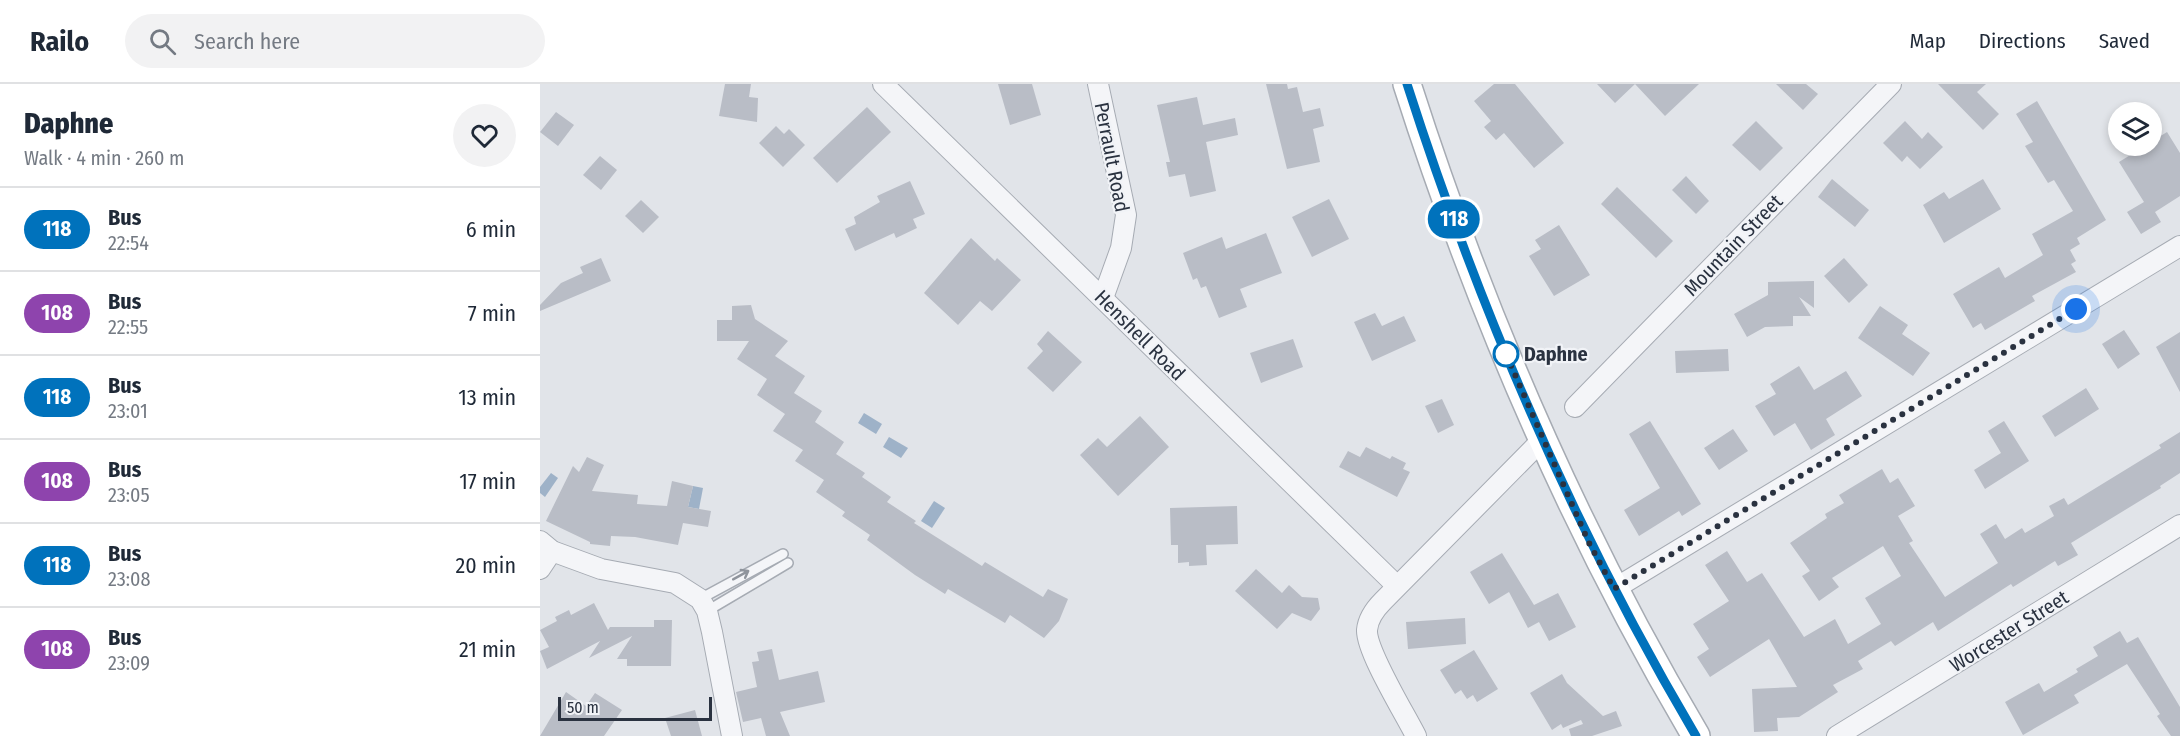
<!DOCTYPE html>
<html lang="en">
<head>
<meta charset="utf-8">
<style>
  :root { --surface:#fff; --page:#f2f2f3; --text:#1f2937; --muted:#747a83; --line:#e0e1e3 }
  body { margin:0; font-family:"Fira Sans Condensed",sans-serif; background:var(--page); color:var(--text); height:100vh; display:flex; flex-direction:column; font-size:22px; white-space:nowrap }
  * { box-sizing:border-box; margin:0 }
  p { font-size:20px; color:var(--muted) }
  .icon { flex:none; width:33px; height:33px; fill:none; stroke:currentColor; stroke-width:2; stroke-linecap:round; stroke-linejoin:round }
  .map { position:relative; flex:1; overflow:hidden }
  .drawer { display:flex; flex-direction:column; background:var(--surface); width:540px }
  .drawer>* { flex:none }
  .badge { padding:0 12px; border-radius:20px; font-size:21px; line-height:39px }
  .tools { position:absolute; left:1568px; top:18px; display:grid; gap:12px }
  .tools a { display:grid; place-items:center; width:54px; height:54px; border-radius:50%; background:var(--surface); box-shadow:0 3px 9px #0003; font-size:30px }
  .scale { position:absolute; left:18px; bottom:15px; width:154px; box-sizing:border-box; padding-left:6px; border:3px solid #2a3240; border-top:0; font-size:16px; line-height:21px; white-space:nowrap; color:#2a3240; -webkit-text-stroke:4px #f1f3f7; paint-order:stroke }
  .you { position:absolute; width:30px; height:30px; margin:-15px; border:4px solid #fff; border-radius:50%; background:#1a73e8; box-shadow:0 0 0 9px #1a73e833 }
  .map>.badge { position:absolute; translate:-50% -50%; box-shadow:0 0 0 3px #fff }
  .round { display:grid; place-items:center; flex:none; width:63px; height:63px; border-radius:32px; background:var(--page) }
  .summary { display:flex; align-items:center; justify-content:space-between; height:102px; padding:0 24px }
  h1 { font-size:28px; font-weight:800; line-height:45px }
  ul { padding:0; list-style:none }
  li { display:flex; align-items:center; gap:18px; height:84px; padding:0 24px; border-top:2px solid var(--line) }
  li div { flex:1 }
  li b { display:block; font-size:22px }
  li em { font-style:normal }
  li .badge { min-width:66px; font-weight:700; text-align:center }
  header { display:flex; align-items:center; gap:36px; box-sizing:border-box; height:84px; padding:0 30px; background:var(--surface); border-bottom:2px solid var(--line) }
  header strong { font-size:28px }
  nav { display:flex; gap:33px; margin-inline-start:auto; font-size:21px }
  .search { width:420px; height:54px; background:var(--page); display:flex; align-items:center; gap:15px; box-sizing:border-box; padding:0 21px; border-radius:33px; color:var(--muted); font-size:22px }
  main { display:flex; flex:1; min-height:0 }
  .map>svg:first-child { display:block }
</style>
</head>
<body>
<header>
<strong>Railo</strong>
<div class="search"><svg class="icon" aria-label="search" viewBox="0 0 24 24"><circle cx="10" cy="10" r="6"/><path d="M15 15l6 6"/></svg>Search here</div>
<nav><a>Map</a><a>Directions</a><a>Saved</a></nav>
</header>
<main>
<section class="drawer">
<div class="summary"><div><h1>Daphne</h1><p>Walk · 4 min · 260 m</p></div><a class="round"><svg class="icon" aria-label="heart" viewBox="0 0 24 24"><path d="M12 20l-8-8c-3-5 5-10 8-4 3-6 11-1 8 4z"/></svg></a></div>
<ul>
<li><span class="badge" style="background:#0072bc;color:#fff">118</span><div><b>Bus</b><p>22:54</p></div><em>6 min</em></li>
<li><span class="badge" style="background:#8e44ad;color:#fff">108</span><div><b>Bus</b><p>22:55</p></div><em>7 min</em></li>
<li><span class="badge" style="background:#0072bc;color:#fff">118</span><div><b>Bus</b><p>23:01</p></div><em>13 min</em></li>
<li><span class="badge" style="background:#8e44ad;color:#fff">108</span><div><b>Bus</b><p>23:05</p></div><em>17 min</em></li>
<li><span class="badge" style="background:#0072bc;color:#fff">118</span><div><b>Bus</b><p>23:08</p></div><em>20 min</em></li>
<li><span class="badge" style="background:#8e44ad;color:#fff">108</span><div><b>Bus</b><p>23:09</p></div><em>21 min</em></li>
</ul>
</section>
<div class="map">
<svg width="1640" height="652" viewBox="0 0 1640 652">
  <rect width="100%" height="100%" fill="#e1e4e9"/>
  <g fill="#9eb2c8">
    <polygon points="324,329 342,340 336,350 318,339"/>
    <polygon points="349,353 368,364 361,374 343,363"/>
    <polygon points="11,389 18,394 5,413 0,409 0,403"/>
    <polygon points="153,402 163,404 159,425 148,423"/>
    <polygon points="394,417 405,424 392,444 381,437"/>
  </g>
  <g fill="#b9bdc6">
    <polygon points="185,0 211,0 209,13 218,14 217,38 179,32"/>
    <polygon points="458,0 492,0 501,31 470,41"/>
    <polygon points="726,0 747,0 748,5 757,3 763,28 780,24 784,42 773,45 780,78 747,85"/>
    <polygon points="954,0 975,0 1024,59 994,84 964,49 956,56 944,43 951,37 934,17"/>
    <polygon points="1057,0 1159,0 1125,32 1095,0 1075,19"/>
    <polygon points="1236,0 1266,0 1278,10 1263,26"/>
    <polygon points="1398,0 1446,0 1437,8 1459,30 1443,46"/>
    <polygon points="657,13 663,41 695,34 698,51 666,58 676,107 650,113 645,90 629,93 626,78 630,78 617,21"/>
    <polygon points="1497,17 1566,136 1537,154 1540,160 1530,166 1536,177 1531,180 1536,188 1492,212 1495,217 1445,246 1441,239 1433,244 1413,210 1459,183 1465,194 1503,171 1492,150 1533,127 1514,96 1508,99 1485,62 1493,58 1476,30"/>
    <polygon points="327,23 351,48 297,99 273,74"/>
    <polygon points="16,28 34,41 18,62 0,48"/>
    <polygon points="1216,37 1243,64 1220,87 1192,61"/>
    <polygon points="1365,37 1382,55 1388,48 1403,63 1380,85 1367,72 1362,78 1343,59"/>
    <polygon points="236,42 244,50 249,45 265,61 243,83 219,59"/>
    <polygon points="1627,48 1640,69 1640,112 1615,128 1621,138 1601,150 1587,128 1604,118 1579,78 1605,62 1611,62 1611,58"/>
    <polygon points="60,72 77,86 61,106 43,91"/>
    <polygon points="1146,92 1169,117 1156,130 1132,106"/>
    <polygon points="1292,95 1329,126 1315,143 1278,113"/>
    <polygon points="1443,95 1461,125 1404,159 1383,121 1404,108 1409,115"/>
    <polygon points="370,97 385,130 373,135 377,144 356,154 354,149 315,167 305,145 316,140 314,133 340,118 337,112"/>
    <polygon points="1077,103 1133,157 1116,174 1061,120"/>
    <polygon points="789,115 809,155 772,173 752,133"/>
    <polygon points="101,116 119,133 103,149 85,132"/>
    <polygon points="1019,141 1050,191 1014,212 989,172 1001,165 995,156"/>
    <polygon points="726,149 742,189 700,205 707,223 679,234 666,202 661,204 657,194 653,196 643,169 682,153 686,165"/>
    <polygon points="431,154 455,177 457,174 481,196 452,227 440,217 418,241 384,209"/>
    <polygon points="61,174 71,197 0,227 0,221 21,199 43,189 40,183"/>
    <polygon points="1304,174 1328,201 1309,219 1284,192"/>
    <polygon points="1274,197 1274,224 1259,213 1271,232 1253,232 1253,242 1225,243 1207,253 1194,230 1228,211 1228,198"/>
    <polygon points="211,221 215,235 248,257 235,272 265,292 254,309 282,327 275,338 304,358 296,370 325,389 322,393 351,413 347,418 376,437 374,439 442,482 445,478 503,513 508,505 528,515 519,537 504,554 470,531 465,539 408,505 405,510 375,491 327,456 330,451 302,432 305,428 276,408 284,396 255,377 263,366 233,347 245,330 217,311 227,295 197,275 209,257 177,257 177,236 192,236 192,222"/>
    <polygon points="1340,222 1368,241 1362,250 1390,269 1373,292 1318,254"/>
    <polygon points="835,229 842,242 864,232 876,257 832,277 814,238"/>
    <polygon points="1584,246 1600,270 1578,285 1562,260"/>
    <polygon points="508,247 542,278 513,308 487,284 503,267 497,260"/>
    <polygon points="1640,248 1640,308 1616,263"/>
    <polygon points="753,255 763,283 721,299 710,269"/>
    <polygon points="1188,265 1189,287 1136,289 1135,267"/>
    <polygon points="1259,282 1274,306 1306,287 1322,312 1286,335 1295,351 1271,366 1255,339 1234,352 1215,322 1236,310 1230,300"/>
    <polygon points="1546,304 1559,325 1515,353 1502,332"/>
    <polygon points="902,315 914,341 898,349 885,322"/>
    <polygon points="600,332 629,363 578,412 540,371 558,354 567,363"/>
    <polygon points="1110,337 1161,420 1142,432 1139,427 1099,452 1084,426 1120,404 1089,350"/>
    <polygon points="1464,337 1489,377 1445,405 1434,386 1461,369 1448,347"/>
    <polygon points="1193,345 1208,367 1179,386 1164,364"/>
    <polygon points="1640,348 1640,389 1620,402 1621,404 1531,459 1538,471 1518,482 1515,477 1473,503 1471,500 1398,547 1393,538 1355,562 1351,557 1318,577 1323,585 1293,601 1298,608 1259,633 1237,634 1238,647 1214,648 1212,605 1257,603 1229,555 1170,593 1157,573 1169,565 1153,540 1189,517 1165,481 1187,467 1207,498 1222,489 1264,553 1295,535 1308,560 1341,540 1325,514 1361,492 1343,462 1292,494 1299,503 1279,517 1262,492 1270,487 1250,459 1287,434 1285,430 1304,419 1299,411 1342,385 1350,399 1358,394 1375,422 1358,432 1373,457 1369,459 1405,513 1458,479 1440,450 1456,440 1465,455 1482,444 1485,449 1514,432 1509,422 1524,414 1528,421 1621,364 1619,361"/>
    <polygon points="826,363 850,375 852,372 866,379 863,385 870,388 857,413 799,383 808,367 820,373"/>
    <polygon points="47,373 64,381 52,407 98,411 97,420 127,422 132,397 153,402 148,423 171,427 168,443 143,439 138,461 95,453 71,452 70,462 50,460 50,458 6,437 33,382 39,388"/>
    <polygon points="697,422 698,460 666,461 667,481 649,482 649,478 638,479 638,461 631,461 630,424"/>
    <polygon points="962,469 994,521 1018,509 1036,543 1009,557 999,538 988,544 969,508 949,520 930,488"/>
    <polygon points="716,485 742,509 749,501 762,513 778,514 780,525 771,537 752,529 737,545 695,507"/>
    <polygon points="54,519 68,546 70,543 114,543 114,536 132,536 131,582 87,582 87,575 77,575 92,552 49,574 60,557 7,585 0,567 9,563 0,546 17,537 15,533 29,526 31,531"/>
    <polygon points="925,534 926,560 868,565 866,538"/>
    <polygon points="1580,547 1587,559 1598,553 1640,623 1640,652 1631,652 1617,632 1620,630 1587,580 1534,611 1539,619 1483,651 1465,618 1499,599 1504,608 1538,588 1536,585 1558,572 1553,563"/>
    <polygon points="232,565 239,596 278,587 285,618 240,628 250,652 226,652 221,634 203,638 196,608 217,603 212,578 219,577 217,568"/>
    <polygon points="934,566 958,605 937,618 933,611 927,615 921,606 915,610 900,586"/>
    <polygon points="1022,590 1027,599 1063,632 1076,627 1082,642 1052,652 1031,652 1029,645 1043,640 1041,636 1023,644 1021,640 1012,646 990,609"/>
    <polygon points="26,608 46,622 55,609 82,626 64,652 0,652"/>
    <polygon points="155,626 162,652 131,652 125,634"/>
  </g>
  <g fill="none" stroke-linecap="round" stroke-linejoin="round">
    <defs>
      <g id="lane">
        <polyline points="160,515 243,470"/>
        <polyline points="167,527 248,479"/>
      </g>
      <g id="street">
        <polyline points="343,0 857,502"/>
        <polyline points="558,0 586,131 581,164 563,214"/>
        <polyline points="1035,323 1351,0"/>
        <polyline points="0,457 12,467 61,485 135,499 160,515 167,527 172,548 192,652"/>
        <polyline points="0,485 12,467"/>
        <polyline points="1074,505 1640,162"/>
        <path d="M876,652c-11,-22 -50,-85 -49,-106 1,-11 9,-22 16,-29l159,-161"/>
        <polyline points="1297,652 1640,441"/>
      </g>
      <path id="secondary" d="M867,0c73,228 167,446 289,652"/>
    </defs>
    <use href="#lane" stroke="#a6abb3" stroke-width="12"/>
    <use href="#street" stroke="#a6abb3" stroke-width="22"/>
    <use href="#secondary" stroke="#a6abb3" stroke-width="30"/>
    <use href="#lane" stroke="#f4f5f8" stroke-width="9"/>
    <use href="#street" stroke="#f4f5f8" stroke-width="20"/>
    <use href="#secondary" stroke="#fff" stroke-width="27"/>
  </g>
  <defs><path id="oneway-shaft" d="M-6 0H5M1.5-3L5.5 0L1.5 3" fill="none" stroke-width="1.6" stroke-linecap="round" stroke-linejoin="round" transform="scale(1.5)"/></defs>
  <use stroke="#8f949c" href="#oneway-shaft" transform="translate(201 491) rotate(-29)"/>
  <g fill="none" stroke-linecap="round" stroke-linejoin="round">
    <defs>
      <path id="line" d="M867,0c73,228 167,446 289,652"/>
    </defs>
    <use href="#line" stroke="#fff" stroke-width="14"/>
    <use href="#line" stroke="#0072bc" stroke-width="9"/>
    <polyline stroke="#2a3240" stroke-width="6" stroke-dasharray="0 10.8" points="966,270 962,261 1049,459 1074,505 1536,225"/>
  </g>
  <circle fill="#fff" stroke="#0072bc" stroke-width="3" cx="966" cy="270" r="12"/>
  <g text-anchor="middle" stroke-width="4.5" stroke-linejoin="round" paint-order="stroke">
    <g font-size="20" fill="#2a3240" stroke="#f1f3f7">
      <text transform="translate(572 73) rotate(79)" y="7">Perrault Road</text>
      <text transform="translate(1193 161) rotate(-46)" y="7">Mountain Street</text>
      <text transform="translate(600 251) rotate(45)" y="7">Henshell Road</text>
      <text transform="translate(1469 547) rotate(-32)" y="7">Worcester Street</text>
    </g>
    <g font-size="20" font-weight="bold" fill="#2a3240" stroke="#f1f3f7" text-anchor="start">
      <text x="984" y="277">Daphne</text>
    </g>
  </g>
</svg>
<div class="tools">
<a><svg class="icon" aria-label="layers" viewBox="0 0 24 24"><path d="M12 4l9 5-9 5-9-5zM3 14l9 5 9-5"/></svg></a>
</div>
<div class="scale">50 m</div>
<div class="you" style="left:1536px;top:225px"></div>
<b class="badge" style="left:914px;top:135px;background:#0072bc;color:#fff">118</b>
</div>
</main>
</body>
</html>
